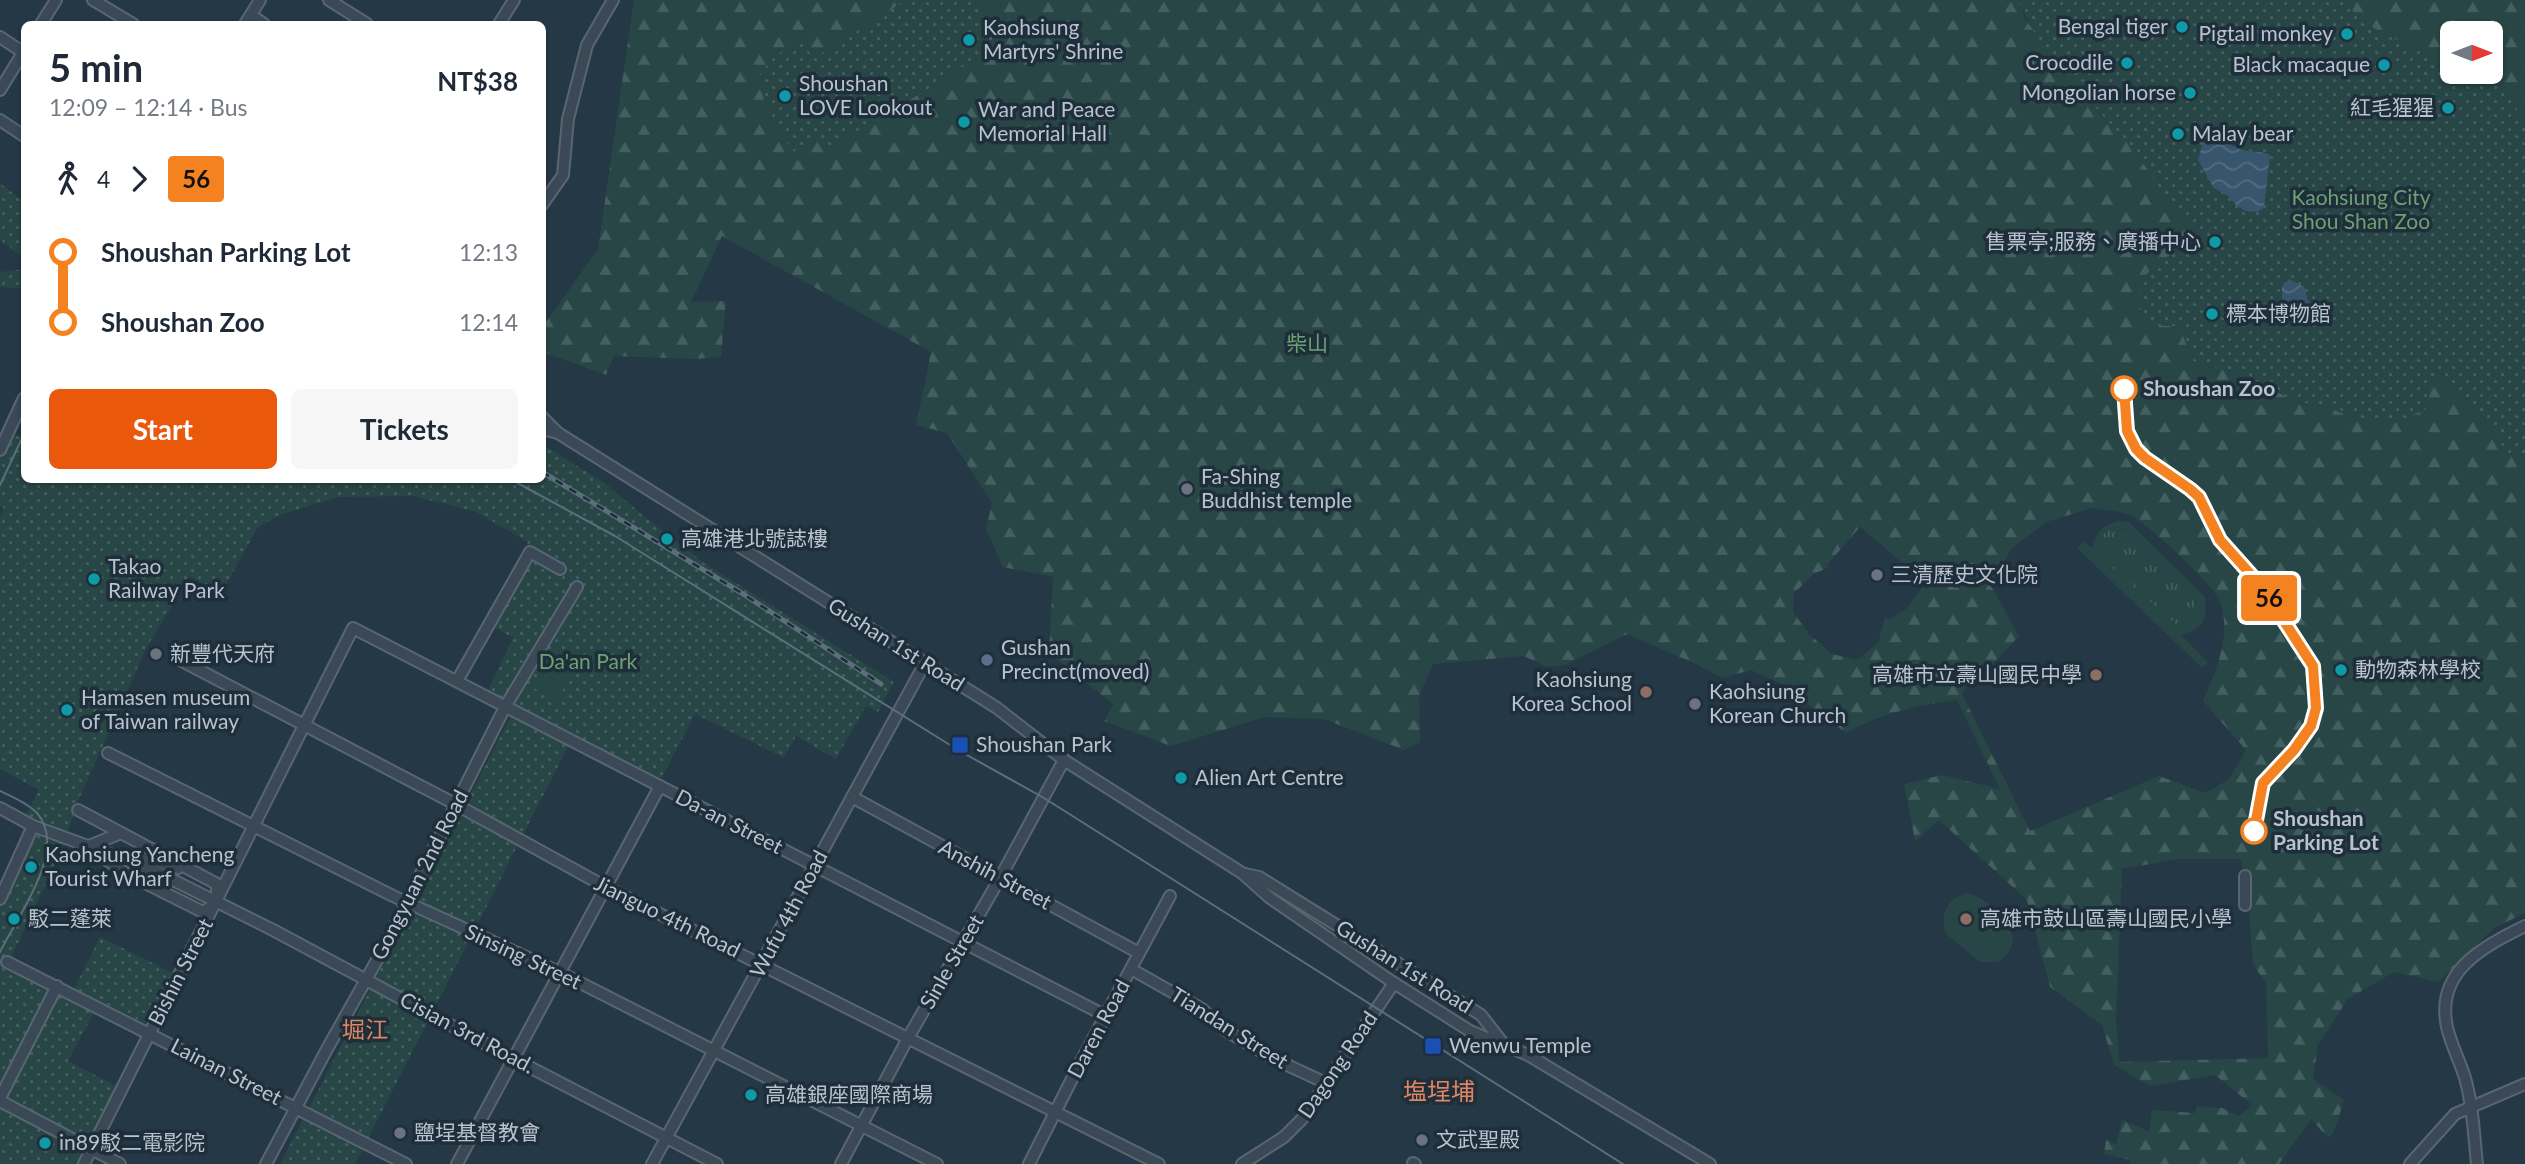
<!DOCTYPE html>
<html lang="en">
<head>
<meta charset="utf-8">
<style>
  :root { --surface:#fff; --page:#f6f6f7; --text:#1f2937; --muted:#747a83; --accent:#ea580c }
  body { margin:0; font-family:Lato,"Noto Sans TC",sans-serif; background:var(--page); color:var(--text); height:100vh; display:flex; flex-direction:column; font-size:26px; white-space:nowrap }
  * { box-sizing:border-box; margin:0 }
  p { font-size:23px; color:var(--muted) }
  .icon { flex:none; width:38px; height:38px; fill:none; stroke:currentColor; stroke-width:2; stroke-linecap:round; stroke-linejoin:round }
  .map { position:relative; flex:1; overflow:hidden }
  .details { position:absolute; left:21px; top:21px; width:525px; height:462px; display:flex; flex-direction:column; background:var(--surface); border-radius:10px; box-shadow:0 2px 5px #0004 }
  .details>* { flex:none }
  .badge { padding:0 14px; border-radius:5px; font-size:24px; line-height:46px }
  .needle { width:46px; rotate:90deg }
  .fabs { position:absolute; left:2440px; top:21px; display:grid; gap:14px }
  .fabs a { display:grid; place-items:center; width:63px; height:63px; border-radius:10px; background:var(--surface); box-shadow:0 2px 5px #0004; font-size:35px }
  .map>.badge { position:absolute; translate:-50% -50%; box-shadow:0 0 0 4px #fff }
  .legs { display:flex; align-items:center; gap:10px; height:77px; padding:0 28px; font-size:23px }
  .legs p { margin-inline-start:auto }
  .summary { display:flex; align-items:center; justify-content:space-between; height:119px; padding:0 28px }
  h1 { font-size:38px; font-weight:700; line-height:52px }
  .action { display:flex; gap:14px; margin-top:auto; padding:14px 28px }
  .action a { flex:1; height:80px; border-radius:10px; background:var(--accent); color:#fff; font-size:28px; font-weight:700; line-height:80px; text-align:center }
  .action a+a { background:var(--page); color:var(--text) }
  ul { padding:0 28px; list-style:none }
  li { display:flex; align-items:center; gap:24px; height:70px; font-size:26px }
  li i { display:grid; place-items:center; width:10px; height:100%; margin:0 9px; background:currentColor }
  li i::after { content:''; width:18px; height:18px; margin:-9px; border:5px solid; border-radius:50%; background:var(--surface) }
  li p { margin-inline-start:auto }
  li:first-child i { background:linear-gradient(#0000 50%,currentColor 0) }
  li:last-child i { background:linear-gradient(currentColor 50%,#0000 0) }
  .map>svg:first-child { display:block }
</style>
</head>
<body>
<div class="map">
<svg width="2525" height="1164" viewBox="0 0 2525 1164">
  <defs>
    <pattern id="grass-tufts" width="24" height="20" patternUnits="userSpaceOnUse" patternTransform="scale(1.75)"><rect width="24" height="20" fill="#274645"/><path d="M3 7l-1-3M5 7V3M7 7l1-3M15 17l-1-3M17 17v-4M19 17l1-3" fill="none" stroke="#445f5f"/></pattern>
    <pattern id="forest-firs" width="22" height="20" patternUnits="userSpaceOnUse" patternTransform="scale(1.75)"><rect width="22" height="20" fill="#274645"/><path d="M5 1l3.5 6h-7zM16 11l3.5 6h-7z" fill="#445f5f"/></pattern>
    <pattern id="park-dots" width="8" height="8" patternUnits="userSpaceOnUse" patternTransform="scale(1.75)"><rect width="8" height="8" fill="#274645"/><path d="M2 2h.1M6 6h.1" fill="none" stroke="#445f5f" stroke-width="1.8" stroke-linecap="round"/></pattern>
    <pattern id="water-waves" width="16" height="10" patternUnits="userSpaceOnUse" patternTransform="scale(1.75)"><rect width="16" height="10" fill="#37566d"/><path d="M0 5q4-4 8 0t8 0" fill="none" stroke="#526d81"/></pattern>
  </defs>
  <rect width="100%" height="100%" fill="#253845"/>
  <polygon fill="url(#grass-tufts)" points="2117,527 2125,529 2195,598 2197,611 2192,621 2182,625 2175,624 2103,560 2101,537 2106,531"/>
  <g fill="url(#forest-firs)" fill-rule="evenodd">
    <path d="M634,0h1385l6,19 70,89 33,35 31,40 20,32 20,23 -29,16 10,72 13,35 44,11 58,29 31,6 38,14 68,-43 4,-9c29,25 51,54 73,86l16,1v457l-31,15 -56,54 -44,-10 -46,27 -30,46 -5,34 31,21 -10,32 -6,6 -17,-19 -32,45h-149v-4l-26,-6 2,-14 10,4 6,-24 27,11 3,-21 43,3 2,-7 25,2 17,8 13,-11 -37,-30 -65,11 -36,-21 -12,-40 -52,-38 -23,-87 -88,-80 -24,21 -11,-57 38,-9 58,14 -43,-89c-44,6 -72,12 -111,33l-64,-49 -31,-14 -29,8 -26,-14 -69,-30 -62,31 -18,2 -23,-11 -91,8 -14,32 1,46 -16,8 -80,-31 -59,-2 -94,29 -67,-25 9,-17 -64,-51 4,-76 -50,-10 -17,-38 6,-26 -45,-70 -31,-8 15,-73 -209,-116 -31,66 35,-1 -5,56 -26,2 -81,-3 -8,19 -63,-23v-26l55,-77zM2092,508c12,2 27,3 38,7 15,6 84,70 90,86 12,34 -4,69 -17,100l43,49 -17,29 -23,14 -47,-17 -129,55 -68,-137 5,-12 24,-16 28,-30 -29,-52 22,-36 34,-26zM1860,527l66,55 -20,27 -17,11 -4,-3 -7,26 -21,17 -25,-6 -22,-19 -17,-23 1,-19 20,-19 15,-7 -2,-2zM2178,859h63l7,39 5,67 13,18 2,75 -149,4 -3,-42 6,-151z"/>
    <polygon points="2343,0 2525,0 2525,126 2507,88 2458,72 2490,72 2490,33 2452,33 2452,68 2363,23"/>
  </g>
  <g fill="url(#park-dots)">
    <polygon points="906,0 974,0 1000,42 940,82 828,148 820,135 793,152 764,101 758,76 776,55 803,41 813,59"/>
    <path d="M2019,0h324l21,23 88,45v4h6l49,16 18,38v330l-16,-1c-22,-32 -43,-61 -73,-86l-10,40 -22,10 -40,2 -38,-14 -31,-6 -58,-29 -44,-11 -14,-35h-29c-3,-7 -9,-14 -10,-21 -8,-37 35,-51 59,-67 -6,-9 -15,-15 -21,-24 -17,-23 -31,-48 -50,-70 -36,-43 -90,-89 -109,-144z"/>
    <polygon points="0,183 24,202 24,258 0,240"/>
    <polygon points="24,269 24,289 0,287 0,272"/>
    <polygon points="0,435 24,436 24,480 542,480 543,445 605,483 646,518 704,563 894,682 878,712 866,706 836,759 796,736 784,758 695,714 660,781 573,737 355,1164 280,1164 516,706 488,690 513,638 487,623 528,542 476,512 413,496 339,497 280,515 258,527 221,594 189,576 146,649 76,806 62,849 10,960 73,991 100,937 173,973 146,1024 100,1001 68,1061 118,1087 78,1164 0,1164 0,885 27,828 21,825 39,790 0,769 0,516 4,507 0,507"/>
  </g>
  <g fill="#274645" fill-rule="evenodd">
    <path d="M2118,521l11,1 76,75c3,24 -2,32 -24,38l27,27 -6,6 -125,-120 7,-7 8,7c5,-17 9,-22 26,-27zM2117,527l9,2 69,69 2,13 -5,10 -10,4 -7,-1 -72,-64 -2,-23 5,-6z"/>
    <polygon points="554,645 581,659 557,700 531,687"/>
    <path d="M1967,893c13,3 19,9 29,18 19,17 25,33 3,51h-19l-35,-29c-4,-21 1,-33 22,-40z"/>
  </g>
  <g fill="url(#water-waves)">
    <path d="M2212,137c12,0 17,8 28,12 9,4 20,1 30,6l-6,53 -7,4 -11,-1 -8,-4 -10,-11 -15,-9 -15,-27 5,-18z"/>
    <polygon points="2289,279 2304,287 2308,301 2315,306 2314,314 2304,321 2295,321 2293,309 2282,298 2282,287"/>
  </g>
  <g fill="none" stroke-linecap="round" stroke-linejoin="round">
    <defs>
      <g id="minor">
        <polyline points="93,0 133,24"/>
        <polyline points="329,0 367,24"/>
        <polyline points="251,15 264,24"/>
        <polyline points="41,24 56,0"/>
        <polyline points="245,24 260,0"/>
        <polyline points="499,24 514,0"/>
        <polyline points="0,37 24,53"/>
        <polyline points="0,90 24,51"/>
        <polyline points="0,120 24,136"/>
        <polyline points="542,205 563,175 568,119 587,45 613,0"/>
        <polyline points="542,417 558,433"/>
        <polyline points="542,429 558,433 997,708 1064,760 1242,873 1270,898 1394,983 1470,1031 1528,1055 1710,1164"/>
        <polyline points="0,450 24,398"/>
        <polyline points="180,660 455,804 604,886 1159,1164"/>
        <polyline points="457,681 530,552 560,569"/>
        <polyline points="108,753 393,896 559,972 937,1164"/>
        <polyline points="852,797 1139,953"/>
        <polyline points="0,808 33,826 151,869 273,930 512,1058 717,1164"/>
        <polyline points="78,810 217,884 217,896"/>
        <polyline points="89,846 121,833"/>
        <polyline points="95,852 127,874 203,912 215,904"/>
        <polyline points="132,857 153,860 178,868"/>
        <polyline points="1245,874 1259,877 1481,1015 1502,1042"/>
        <polyline points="0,899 33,826"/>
        <polyline points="2245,905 2245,876"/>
        <polyline points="7,962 406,1164"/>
        <polyline points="1131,969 1202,1009 1225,1030 1272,1058 1328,1084"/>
        <polyline points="0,1098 57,986"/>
        <polyline points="0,1101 120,1164"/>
        <polyline points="1413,1163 1415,1164"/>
        <polyline points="84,1164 353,628 1106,1016"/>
        <polyline points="266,1164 327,1049 381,953 505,707 577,587"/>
        <polyline points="457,1164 660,786"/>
        <polyline points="652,1164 925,663"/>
        <polyline points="841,1164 908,1038 1000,878 1064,760"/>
        <polyline points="1029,1164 1081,1061 1170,896"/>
        <polyline points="1242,1164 1284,1137 1302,1119 1394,983"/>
        <polyline points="2410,1164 2455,1114 2525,1084"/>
        <path d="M2477,1164c-3,-28 -4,-59 -12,-86 -5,-17 -14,-33 -18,-51 -12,-56 36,-80 78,-101"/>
      </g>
    </defs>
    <use href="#minor" stroke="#586672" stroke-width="14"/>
    <use href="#minor" stroke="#3a4955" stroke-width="10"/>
    <g stroke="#5c6e7c" stroke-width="2">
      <polyline points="512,480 615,536 958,750 1044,798 1623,1164"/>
      <polyline points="0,485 24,434"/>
      <path d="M0,791c13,6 27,12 37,22 32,36 -20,104 -37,139"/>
    </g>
    <defs>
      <polyline id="rail" points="542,472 740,592 881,684"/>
    </defs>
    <use href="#rail" stroke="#5c6e7c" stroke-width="5"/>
    <use href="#rail" stroke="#1e2e3a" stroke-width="2.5" stroke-dasharray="8" stroke-linecap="butt"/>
  </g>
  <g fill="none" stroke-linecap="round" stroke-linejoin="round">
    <defs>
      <polyline id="line-1" points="2124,389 2127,431 2136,449 2145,458 2190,489 2199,497 2220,540 2262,587 2313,666 2316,708 2311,726 2294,750 2263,783 2254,831"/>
    </defs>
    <use href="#line-1" stroke="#fff" stroke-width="16"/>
    <use href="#line-1" stroke="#f58220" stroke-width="10"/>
  </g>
  <g fill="#0f9aa8" stroke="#1e2e3a" stroke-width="2.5">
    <circle cx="2182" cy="27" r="7"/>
    <circle cx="2347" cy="34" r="7"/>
    <circle cx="969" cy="40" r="7"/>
    <circle cx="2127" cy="63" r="7"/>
    <circle cx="2384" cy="65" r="7"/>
    <circle cx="2190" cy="93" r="7"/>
    <circle cx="785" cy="96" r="7"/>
    <circle cx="2448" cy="108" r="7"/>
    <circle cx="964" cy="122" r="7"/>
    <circle cx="2178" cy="134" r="7"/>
    <circle cx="2215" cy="242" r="7"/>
    <circle cx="2212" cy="314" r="7"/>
    <circle cx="667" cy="539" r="7"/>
    <circle cx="94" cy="579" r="7"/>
    <circle cx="2341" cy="670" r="7"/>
    <circle cx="67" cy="710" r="7"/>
    <circle cx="1181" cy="778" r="7"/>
    <circle cx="31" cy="867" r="7"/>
    <circle cx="14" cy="919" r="7"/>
    <circle cx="751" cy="1095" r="7"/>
    <circle cx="45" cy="1143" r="7"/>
  </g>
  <g fill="#fff" stroke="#f58220" stroke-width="3.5">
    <circle cx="2124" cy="389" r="12"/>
    <circle cx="2254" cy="831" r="12"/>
  </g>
  <g fill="#6b7280" stroke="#1e2e3a" stroke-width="2.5">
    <circle cx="1187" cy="489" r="7"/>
    <circle cx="1877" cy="575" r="7"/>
    <circle cx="156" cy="654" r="7"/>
    <circle cx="1695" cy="704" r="7"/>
    <circle cx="400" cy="1133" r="7"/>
    <circle cx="1422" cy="1140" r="7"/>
  </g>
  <circle fill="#5c6f8a" stroke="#1e2e3a" stroke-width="2.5" cx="987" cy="660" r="7"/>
  <g fill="#8d6e63" stroke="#1e2e3a" stroke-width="2.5">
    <circle cx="2096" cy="675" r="7"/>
    <circle cx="1646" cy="692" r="7"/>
    <circle cx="1966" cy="919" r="7"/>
  </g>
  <g fill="#1a4fb4" stroke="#1e2e3a" stroke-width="2.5">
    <rect x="951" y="736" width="18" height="18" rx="3.5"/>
    <rect x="1424" y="1037" width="18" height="18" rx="3.5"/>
  </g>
  <g text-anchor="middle" stroke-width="7" stroke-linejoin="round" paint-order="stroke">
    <g font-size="21" fill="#b8c3ce" stroke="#1e2e3a" text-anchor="start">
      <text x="2168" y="34" text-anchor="end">Bengal tiger</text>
      <text x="983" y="35">Kaohsiung<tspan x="983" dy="24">Martyrs' Shrine</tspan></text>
      <text x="2333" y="41" text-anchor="end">Pigtail monkey</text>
      <text x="2113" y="70" text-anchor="end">Crocodile</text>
      <text x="2370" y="72" text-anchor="end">Black macaque</text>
      <text x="799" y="91">Shoushan<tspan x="799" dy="24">LOVE Lookout</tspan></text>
      <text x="2176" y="100" text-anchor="end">Mongolian horse</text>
      <text x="2434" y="115" text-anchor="end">紅毛猩猩</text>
      <text x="978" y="117">War and Peace<tspan x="978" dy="24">Memorial Hall</tspan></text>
      <text x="2192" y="141">Malay bear</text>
      <text x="2201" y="249" text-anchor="end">售票亭;服務、廣播中心</text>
      <text x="2226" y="321">標本博物館</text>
      <text x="1201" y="484">Fa-Shing<tspan x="1201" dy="24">Buddhist temple</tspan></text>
      <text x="681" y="546">高雄港北號誌樓</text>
      <text x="108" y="574">Takao<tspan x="108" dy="24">Railway Park</tspan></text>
      <text x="1891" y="582">三清歷史文化院</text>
      <text x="1001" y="655">Gushan<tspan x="1001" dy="24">Precinct(moved)</tspan></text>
      <text x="170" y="661">新豐代天府</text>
      <text x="2355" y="677">動物森林學校</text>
      <text x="2082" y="682" text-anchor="end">高雄市立壽山國民中學</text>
      <text x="1632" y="687" text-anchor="end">Kaohsiung<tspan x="1632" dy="24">Korea School</tspan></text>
      <text x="1709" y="699">Kaohsiung<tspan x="1709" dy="24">Korean Church</tspan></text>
      <text x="81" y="705">Hamasen museum<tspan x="81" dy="24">of Taiwan railway</tspan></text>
      <text x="976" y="752">Shoushan Park</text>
      <text x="1195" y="785">Alien Art Centre</text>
      <text x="45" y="862">Kaohsiung Yancheng<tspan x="45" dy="24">Tourist Wharf</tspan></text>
      <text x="28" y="926">駁二蓬萊</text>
      <text x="1980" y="926">高雄市鼓山區壽山國民小學</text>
      <text x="1449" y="1053">Wenwu Temple</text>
      <text x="765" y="1102">高雄銀座國際商場</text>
      <text x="414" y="1140">鹽埕基督教會</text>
      <text x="1436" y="1147">文武聖殿</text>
      <text x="59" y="1150">in89駁二電影院</text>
    </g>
    <g font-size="21" fill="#6da171" stroke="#1e2e3a">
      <text x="2361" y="205">Kaohsiung City<tspan x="2361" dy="24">Shou Shan Zoo</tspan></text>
      <text x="1307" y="351">柴山</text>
      <text x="588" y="669">Da'an Park</text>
    </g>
    <g font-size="21" font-weight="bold" fill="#b8c3ce" stroke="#1e2e3a" text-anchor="start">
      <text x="2143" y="396">Shoushan Zoo</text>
      <text x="2273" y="826">Shoushan<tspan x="2273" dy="24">Parking Lot</tspan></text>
    </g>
    <g font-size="21" fill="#b8c3ce" stroke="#1e2e3a">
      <text transform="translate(896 645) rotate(32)" y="7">Gushan 1st Road</text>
      <text transform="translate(729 822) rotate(27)" y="7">Da-an Street</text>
      <text transform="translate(420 875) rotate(-63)" y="7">Gongyuan 2nd Road</text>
      <text transform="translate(995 875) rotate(28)" y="7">Anshih Street</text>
      <text transform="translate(789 914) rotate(-62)" y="7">Wufu 4th Road</text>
      <text transform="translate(667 917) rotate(26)" y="7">Jianguo 4th Road</text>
      <text transform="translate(523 957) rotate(25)" y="7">Sinsing Street</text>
      <text transform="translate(952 962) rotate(-60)" y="7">Sinle Street</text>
      <text transform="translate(1404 967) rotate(32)" y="7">Gushan 1st Road</text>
      <text transform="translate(181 972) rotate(-63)" y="7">Bishin Street</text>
      <text transform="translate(1229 1028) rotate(32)" y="7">Tiandan Street</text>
      <text transform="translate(1099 1029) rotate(-62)" y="7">Daren Road</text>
      <text transform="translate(467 1033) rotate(28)" y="7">Cisian 3rd Road.</text>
      <text transform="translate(1338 1065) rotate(-56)" y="7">Dagong Road</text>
      <text transform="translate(226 1072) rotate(27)" y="7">Lainan Street</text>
    </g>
    <g font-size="23" fill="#df8662" stroke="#1e2e3a">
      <text x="365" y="1038">堀江</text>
    </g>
    <g font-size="24" fill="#df8662" stroke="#1e2e3a">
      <text x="1439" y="1100">塩埕埔</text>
    </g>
  </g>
</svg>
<div class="fabs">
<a><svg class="needle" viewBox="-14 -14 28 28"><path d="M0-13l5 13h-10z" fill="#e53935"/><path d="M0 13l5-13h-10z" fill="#747a83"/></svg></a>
</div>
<b class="badge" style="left:2269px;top:598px;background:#f58220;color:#111">56</b>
<section class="details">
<div class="summary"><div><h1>5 min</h1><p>12:09 – 12:14 · Bus</p></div><b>NT$38</b></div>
<div class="legs"><svg class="icon" aria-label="walk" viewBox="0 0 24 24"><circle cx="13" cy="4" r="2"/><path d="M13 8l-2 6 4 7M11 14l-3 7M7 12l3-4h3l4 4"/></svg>4<svg class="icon" aria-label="forward" viewBox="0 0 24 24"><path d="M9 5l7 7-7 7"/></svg><b class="badge" style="background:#f58220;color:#111">56</b></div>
<ul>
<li><i style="color:#f58220"></i><b>Shoushan Parking Lot</b><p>12:13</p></li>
<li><i style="color:#f58220"></i><b>Shoushan Zoo</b><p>12:14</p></li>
</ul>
<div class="action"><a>Start</a><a>Tickets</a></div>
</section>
</div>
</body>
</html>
